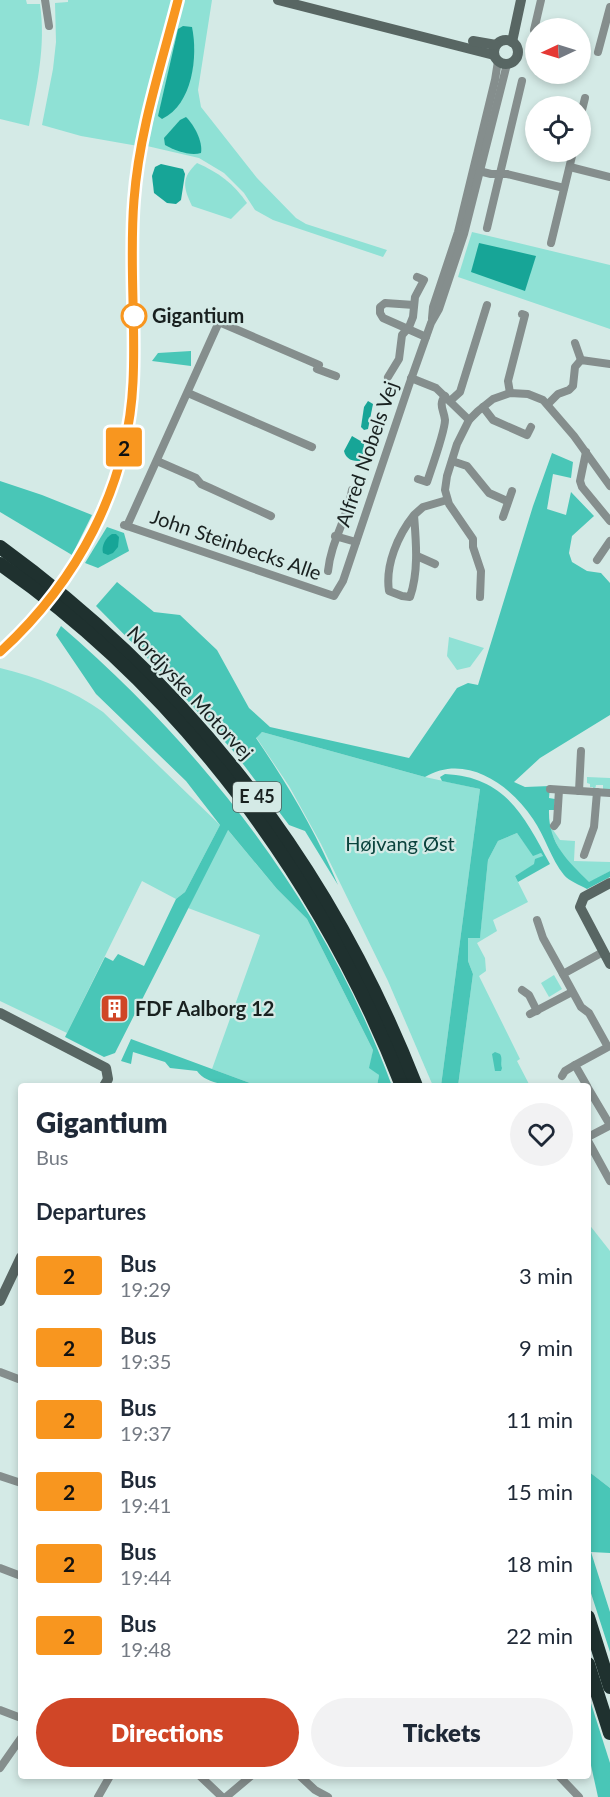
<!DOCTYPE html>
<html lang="en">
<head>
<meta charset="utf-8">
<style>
  :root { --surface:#fff; --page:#f2f2f3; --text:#1f2937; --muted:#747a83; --accent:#d04627 }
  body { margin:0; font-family:Lato,sans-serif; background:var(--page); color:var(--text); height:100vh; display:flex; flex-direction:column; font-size:22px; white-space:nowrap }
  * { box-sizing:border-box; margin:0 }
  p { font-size:20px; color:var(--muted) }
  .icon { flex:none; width:33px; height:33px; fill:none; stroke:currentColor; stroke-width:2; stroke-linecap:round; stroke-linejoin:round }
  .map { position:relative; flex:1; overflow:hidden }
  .sheet { position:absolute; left:18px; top:1083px; width:573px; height:696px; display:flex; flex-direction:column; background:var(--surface); border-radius:6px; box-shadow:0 3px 9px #0003 }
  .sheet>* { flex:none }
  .badge { padding:0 12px; border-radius:4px; font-size:21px; line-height:39px }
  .needle { width:39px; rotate:266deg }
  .tools { position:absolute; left:525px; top:18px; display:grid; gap:12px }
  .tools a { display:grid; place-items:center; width:66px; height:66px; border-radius:50%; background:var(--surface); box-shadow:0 3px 9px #0003; font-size:30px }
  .map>.badge { position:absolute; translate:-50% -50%; box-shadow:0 0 0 3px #fff }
  h2 { padding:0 18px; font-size:22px; line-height:54px }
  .round { display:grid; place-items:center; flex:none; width:63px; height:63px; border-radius:32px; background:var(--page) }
  .headline { display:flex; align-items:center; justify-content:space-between; height:102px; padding:0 18px }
  h1 { font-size:28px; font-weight:800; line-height:45px }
  .cta { display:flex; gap:12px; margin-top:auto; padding:12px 18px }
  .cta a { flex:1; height:69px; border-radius:36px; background:var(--accent); color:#fff; font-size:24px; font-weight:800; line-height:69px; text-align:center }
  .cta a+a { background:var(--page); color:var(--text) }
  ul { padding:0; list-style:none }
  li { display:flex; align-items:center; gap:18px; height:72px; padding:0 18px }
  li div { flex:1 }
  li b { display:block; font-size:22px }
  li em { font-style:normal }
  li .badge { min-width:66px; font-weight:700; text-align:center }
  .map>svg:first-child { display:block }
</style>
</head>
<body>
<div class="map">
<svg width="610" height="1797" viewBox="0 0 610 1797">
  <rect width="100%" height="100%" fill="#d4eae6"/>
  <g fill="#8fe1d5">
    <path d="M0,0h26l1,4h13c6,42 -3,80 -11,122l-29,-7z"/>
    <polygon points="68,0 174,0 138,146 81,136 42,125 53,69 56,42 55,3 68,2"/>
    <polygon points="183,0 212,0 198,90 201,107 257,178 296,218 306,224 387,250 383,257 273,220 255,210 244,193 224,173 199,158 147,146"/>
    <path d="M197,163c21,9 37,21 50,40l-16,16 -39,-13c-9,-19 -11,-28 5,-43z"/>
    <polygon points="472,232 610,265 610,329 458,277"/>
    <polygon points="449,637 484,648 470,667 457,670 447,656"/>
    <path d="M0,668c36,9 73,22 103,44l117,113 -35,67 -9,7 -34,-18 -75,152 -67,-32z"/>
    <polygon points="262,732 425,777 480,789 441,1086 433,1086 388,981 321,844 289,786 256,737"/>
    <polygon points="587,777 610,778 610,790 603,790 603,785 596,785 595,790 593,789 593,787 590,787 590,784 587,783"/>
    <polygon points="548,826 553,830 560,840 575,841 574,861 610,862 610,871 589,883 562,855"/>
    <polygon points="227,829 277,889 307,919 373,1050 370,1067 379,1075 377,1086 258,1086 212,1069 260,935 188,908"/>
    <polygon points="517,833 533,855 541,853 543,856 535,864 515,876 528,902 493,920 497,931 477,943 485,958 486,971 479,976 520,1059 517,1061 530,1086 458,1086 473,974 468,961 468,937 480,937 488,860 498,841"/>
    <polygon points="554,975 562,989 549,997 541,983"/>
    <polygon points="588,1223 610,1251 610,1488 588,1471"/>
  </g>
  <g fill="#49c6b7" fill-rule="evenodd">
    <polygon points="191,351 191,366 152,361 158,353"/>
    <path d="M552,453l21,9 -2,16 -18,-4 -6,35 19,6 5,-23 23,24 -22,20 -3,17 3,9 15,9 14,2 9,10v132l-70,43 -26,24 11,5 25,-1 -1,12 6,1 -1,11h-5c-1,33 18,50 40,72l21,-11v6l-23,12c-7,-4 -18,-8 -23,-14 -13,-16 -19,-39 -31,-56 -23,-35 -68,-66 -108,-42l-163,-45 -6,6c32,47 60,94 82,147l-33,-54 -16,-6 -55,-73 -67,-74 -71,-72 21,-24 37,30 26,3 37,35 32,58 21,19 139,31 48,-70 11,-5 10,2 55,-179z"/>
    <polygon points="0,481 42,495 92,515 72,555 0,512"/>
    <polygon points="107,527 124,533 129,551 98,568 85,563"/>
    <path d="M61,626c144,124 265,280 331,460h-15l2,-11 -10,-7 4,-18 -66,-131 -30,-30 -49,-59 -113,223 -11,4 -39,-20 40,-80 8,4 5,-7 26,12 32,-67 9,-7 35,-67 -34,-44 -90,-87 -40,-59zM104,999l24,12 -3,8 -25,-11z"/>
    <path d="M445,774c61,3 79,42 105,90l-32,18 -3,-6 19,-12 1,-5 8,-3 -2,-3 -8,3 -16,-23 -19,8 -10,19 -8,78h-12v23l5,13 -15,112h-17l39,-297 -38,-8 -2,-4z"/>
    <path d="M131,1039l127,47c-18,0 -50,1 -61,-15l-27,-3 -5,-6 -32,-10 -2,12 -10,-3z"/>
    <path d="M495,1052l5,2c3,5 0,9 2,14l-1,3h-6l-3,-17z"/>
    <polygon points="588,1471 610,1488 610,1553 591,1552 610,1612 610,1652 588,1584"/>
    <polygon points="588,1694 610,1763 610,1797 598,1797 588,1752"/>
  </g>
  <g fill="#17a597">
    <path d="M183,26l9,1c6,29 1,77 -30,92l-4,-3 20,-87z"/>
    <path d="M186,117c8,8 17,24 15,36 -11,3 -25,-2 -36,-8l-1,-7 16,-18z"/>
    <polygon points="161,164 183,169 185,174 181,200 176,204 167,203 154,193 152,176 155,167"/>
    <polygon points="479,243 536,256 525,291 471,272"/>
    <polygon points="368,401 373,404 368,429 364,430 361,427 364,407"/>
    <path d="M352,436l12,7 -1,13 -3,5c-7,0 -14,-1 -16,-10z"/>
    <path d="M112,534h4l3,3 -1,10 -5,6 -5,2 -5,-2c-2,-7 3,-16 9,-19z"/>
  </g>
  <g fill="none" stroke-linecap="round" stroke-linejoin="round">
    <g stroke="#858e8d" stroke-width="8">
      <polyline points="45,0 49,26"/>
      <polyline points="534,30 541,0"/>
      <polyline points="598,52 610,7"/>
      <polyline points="580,118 585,98"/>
      <polyline points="570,167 610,177"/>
      <polyline points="475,170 491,174 507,174 564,188"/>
      <polyline points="487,228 522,81"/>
      <polyline points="551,243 573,152"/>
      <polyline points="414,305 385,303 380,307 380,313 383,318 426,337"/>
      <polyline points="432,318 433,307 458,232 495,80 498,61"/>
      <polyline points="575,343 581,360"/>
      <polyline points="388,377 399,359 402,335 409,327 413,317 415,297 424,280 417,277"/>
      <polyline points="411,378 436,388 469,420"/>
      <polyline points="188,393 312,447"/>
      <polyline points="510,393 508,381 525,315 522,314"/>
      <polyline points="450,401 460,392 487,305"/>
      <polyline points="548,404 558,394 569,390 573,386 575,367 581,360 610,364"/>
      <polyline points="483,407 493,420 527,435 531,427"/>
      <polyline points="586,452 580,481 582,487 610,521"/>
      <polyline points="157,461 196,478 201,484 210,488 271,516"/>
      <polyline points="452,461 467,466 489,493 507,501"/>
      <path d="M418,479l9,3c4,-12 18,-51 18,-62 -1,-10 -7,-15 0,-24"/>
      <path d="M414,515c-16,20 -29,50 -25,76l13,5 8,1c9,-26 6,-56 4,-82l9,-8 24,-7"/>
      <polyline points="503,517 512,491"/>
      <polyline points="124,525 334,596 343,581 409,385 431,323 439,309 464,234 507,64"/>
      <polyline points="127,526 219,322 319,365 317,369 336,376"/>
      <polyline points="335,536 356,542"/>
      <polyline points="417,556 435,564"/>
      <polyline points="597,560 610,541"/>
      <path d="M328,571c3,-30 19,-51 24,-81"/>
      <polyline points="480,597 481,571 473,547 473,539 449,504 445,490 447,476 457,444 469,420 478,411 493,399 510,393 528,394 543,400 574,436 610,486"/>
      <polyline points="550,789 610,793"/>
      <polyline points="579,791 581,751"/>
      <polyline points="554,826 557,822 559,790"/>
      <polyline points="584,855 594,827 597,792"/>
      <polyline points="537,920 543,938 563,974"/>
      <polyline points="522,990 529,995 537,1011"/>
      <polyline points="530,1014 572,992"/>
      <polyline points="562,1076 565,1071 575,1065"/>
      <polyline points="587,1086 575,1065 608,1047 589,1013 581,1007 563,974 603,952"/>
      <polyline points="588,1088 610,1125"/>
      <polyline points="588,1137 609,1126"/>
      <polyline points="588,1141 610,1181"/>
      <polyline points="0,1372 21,1380"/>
      <polyline points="0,1476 21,1483"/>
      <polyline points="0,1568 21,1576"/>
      <polyline points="0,1710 21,1718"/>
      <polyline points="0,1768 21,1738"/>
      <polyline points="200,1776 222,1797"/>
      <polyline points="300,1776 315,1790 328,1797"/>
      <polyline points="559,1776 579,1797"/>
      <polyline points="98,1797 110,1776"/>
      <polyline points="226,1797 251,1776"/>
    </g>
    <g stroke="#586663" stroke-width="10">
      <polyline points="278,0 494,55"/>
      <circle cx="506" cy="52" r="12"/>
      <polyline points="473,41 496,45"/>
      <polyline points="512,42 521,0"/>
      <polyline points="610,883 584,897 580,907 610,964"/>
      <polyline points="0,1013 106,1068 108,1079 104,1086"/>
      <polyline points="0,1301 21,1257"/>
    </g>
    <g stroke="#1f312f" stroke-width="14">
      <path d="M0,547c191,139 330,319 416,539"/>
      <path d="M0,564c182,126 322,317 402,522"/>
      <polyline points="588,1617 610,1687"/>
      <polyline points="588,1664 610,1733"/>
    </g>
  </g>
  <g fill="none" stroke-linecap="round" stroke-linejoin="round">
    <defs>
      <path id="line" d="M0,652c77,-70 128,-165 133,-270 3,-61 -4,-122 1,-182 5,-68 27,-134 44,-200"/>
    </defs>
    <use href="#line" stroke="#fff" stroke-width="14"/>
    <use href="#line" stroke="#f8961f" stroke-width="9"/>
  </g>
  <defs>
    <symbol id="building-square" viewBox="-11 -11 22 22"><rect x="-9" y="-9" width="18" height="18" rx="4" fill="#d04627" stroke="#d4eae6"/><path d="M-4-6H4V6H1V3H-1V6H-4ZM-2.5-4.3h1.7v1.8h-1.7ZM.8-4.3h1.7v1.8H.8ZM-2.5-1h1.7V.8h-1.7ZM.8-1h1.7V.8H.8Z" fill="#fff"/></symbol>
  </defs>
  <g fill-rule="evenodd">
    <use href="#building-square" x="98" y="992" width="33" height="33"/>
  </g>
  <circle fill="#fff" stroke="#f8961f" stroke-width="3" cx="134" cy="316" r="12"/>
  <g text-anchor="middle" stroke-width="4.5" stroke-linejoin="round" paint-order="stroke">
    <rect fill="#d4eae6" stroke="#515d5b" stroke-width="1.5" x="233" y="782" width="48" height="30" rx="4.5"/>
    <g font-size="18" font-weight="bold" fill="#192120">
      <text x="257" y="803">E 45</text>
    </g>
    <g font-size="20" font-weight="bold" fill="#192120" stroke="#d4eae6" text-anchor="start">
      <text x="152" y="323">Gigantium</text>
    </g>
    <g font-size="20" fill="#192120" stroke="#d4eae6">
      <text transform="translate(367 454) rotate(-71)" y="7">Alfred Nobels Vej</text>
      <text transform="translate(236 545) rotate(19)" y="7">John Steinbecks Alle</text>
      <text transform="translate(190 693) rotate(47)" y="7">Nordjyske Motorvej</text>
    </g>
    <g font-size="20" fill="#0a433d" stroke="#d4eae6">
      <text x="400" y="851">Højvang Øst</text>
    </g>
    <g font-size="20" font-weight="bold" fill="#192120" stroke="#d4eae6" text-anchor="start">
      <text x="135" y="1016">FDF Aalborg 12</text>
    </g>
  </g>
</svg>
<div class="tools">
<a><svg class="needle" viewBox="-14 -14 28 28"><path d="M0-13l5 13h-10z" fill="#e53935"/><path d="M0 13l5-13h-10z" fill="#747a83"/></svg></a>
<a><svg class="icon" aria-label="locate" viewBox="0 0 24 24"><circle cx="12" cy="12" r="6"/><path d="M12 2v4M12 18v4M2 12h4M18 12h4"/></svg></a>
</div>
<b class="badge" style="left:124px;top:447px;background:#f8961f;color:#111">2</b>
<section class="sheet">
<div class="headline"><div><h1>Gigantium</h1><p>Bus</p></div><a class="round"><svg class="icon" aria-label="heart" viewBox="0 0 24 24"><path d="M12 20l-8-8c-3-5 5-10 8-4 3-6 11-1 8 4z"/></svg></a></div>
<h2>Departures</h2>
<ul>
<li><span class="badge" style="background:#f8961f;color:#111">2</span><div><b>Bus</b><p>19:29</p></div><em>3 min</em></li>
<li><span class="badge" style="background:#f8961f;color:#111">2</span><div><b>Bus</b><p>19:35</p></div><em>9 min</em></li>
<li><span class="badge" style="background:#f8961f;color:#111">2</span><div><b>Bus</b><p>19:37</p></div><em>11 min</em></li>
<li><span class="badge" style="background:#f8961f;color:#111">2</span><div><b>Bus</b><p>19:41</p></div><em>15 min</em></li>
<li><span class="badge" style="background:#f8961f;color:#111">2</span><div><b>Bus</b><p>19:44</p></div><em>18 min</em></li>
<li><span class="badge" style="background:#f8961f;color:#111">2</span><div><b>Bus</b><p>19:48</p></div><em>22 min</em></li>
</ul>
<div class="cta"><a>Directions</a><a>Tickets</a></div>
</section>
</div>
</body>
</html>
